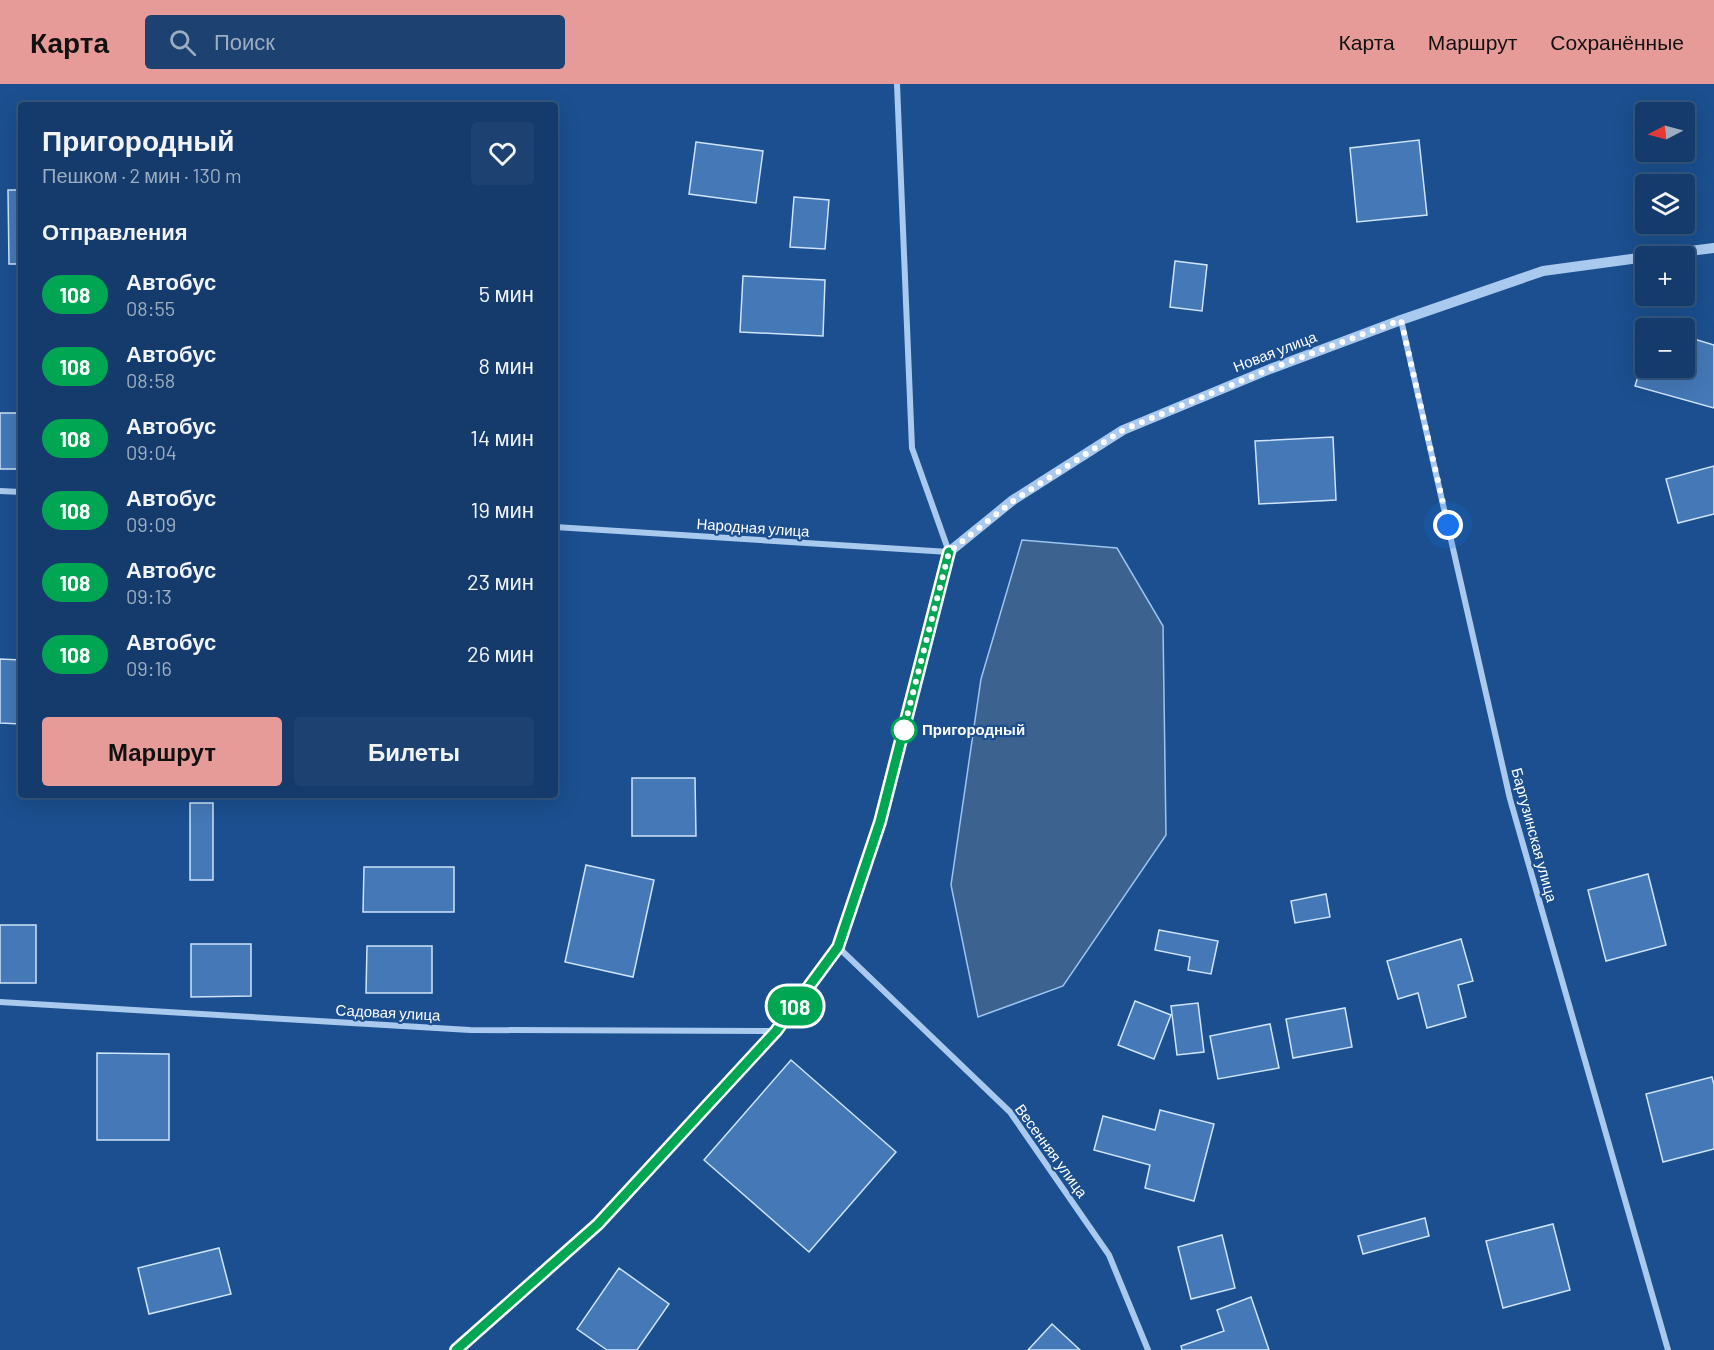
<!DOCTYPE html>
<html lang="ru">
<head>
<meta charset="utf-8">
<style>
  :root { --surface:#143b6b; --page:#1d4271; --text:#f1f3f6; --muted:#9dadc1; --line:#33557e; --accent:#e69b98 }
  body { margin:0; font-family:Barlow,sans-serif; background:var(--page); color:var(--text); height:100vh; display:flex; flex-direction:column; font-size:22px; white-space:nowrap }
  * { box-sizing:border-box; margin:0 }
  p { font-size:20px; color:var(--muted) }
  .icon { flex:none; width:33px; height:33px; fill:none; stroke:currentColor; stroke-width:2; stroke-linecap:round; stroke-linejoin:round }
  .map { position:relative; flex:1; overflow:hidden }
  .sheet { position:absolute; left:18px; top:18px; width:540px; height:696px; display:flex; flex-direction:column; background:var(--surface); border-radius:6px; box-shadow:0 6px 24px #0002,0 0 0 2px var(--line) }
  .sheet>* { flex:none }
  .badge { padding:0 12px; border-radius:20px; font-size:21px; line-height:39px }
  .needle { width:39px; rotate:264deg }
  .buttons { position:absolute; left:1635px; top:18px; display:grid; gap:12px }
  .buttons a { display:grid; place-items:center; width:60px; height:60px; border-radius:6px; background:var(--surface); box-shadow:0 6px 24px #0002,0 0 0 2px var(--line); font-size:30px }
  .you { position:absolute; width:30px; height:30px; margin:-15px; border:4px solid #fff; border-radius:50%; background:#1a73e8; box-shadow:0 0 0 9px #1a73e833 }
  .map>.badge { position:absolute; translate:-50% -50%; box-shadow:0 0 0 3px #fff }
  h2 { padding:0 24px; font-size:22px; line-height:54px }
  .round { display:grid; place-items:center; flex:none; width:63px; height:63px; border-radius:6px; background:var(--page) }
  .headline { display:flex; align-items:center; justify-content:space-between; height:102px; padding:0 24px }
  h1 { font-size:28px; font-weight:700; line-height:45px }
  .cta { display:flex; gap:12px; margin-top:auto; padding:12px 24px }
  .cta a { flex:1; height:69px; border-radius:6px; background:var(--accent); color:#111; font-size:24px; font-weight:700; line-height:69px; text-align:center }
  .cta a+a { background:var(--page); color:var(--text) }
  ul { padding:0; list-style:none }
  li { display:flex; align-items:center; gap:18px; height:72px; padding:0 24px }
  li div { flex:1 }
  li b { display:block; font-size:22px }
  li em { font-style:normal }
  li .badge { min-width:66px; font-weight:700; text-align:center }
  header { display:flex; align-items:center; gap:36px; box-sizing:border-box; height:84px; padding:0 30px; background:var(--accent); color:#111 }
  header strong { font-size:28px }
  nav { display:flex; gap:33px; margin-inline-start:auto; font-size:21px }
  .search { width:420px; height:54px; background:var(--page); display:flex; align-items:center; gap:15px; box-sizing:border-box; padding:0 21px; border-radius:6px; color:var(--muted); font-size:22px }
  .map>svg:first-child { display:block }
</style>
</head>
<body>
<header>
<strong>Карта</strong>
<div class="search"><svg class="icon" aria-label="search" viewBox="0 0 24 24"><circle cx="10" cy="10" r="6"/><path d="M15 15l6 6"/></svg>Поиск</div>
<nav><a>Карта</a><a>Маршрут</a><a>Сохранённые</a></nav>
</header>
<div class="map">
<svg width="1714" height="1266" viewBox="0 0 1714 1266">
  <rect width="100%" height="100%" fill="#1b4f8f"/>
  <polygon fill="#3c6290" stroke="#9cc4f0" stroke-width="1.5" points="1022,456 1117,464 1163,542 1166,751 1063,902 978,933 951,801 981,595"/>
  <g fill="#4478b7" stroke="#cfe3fa" stroke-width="1.5">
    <polygon points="1419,56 1427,131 1357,138 1350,64"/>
    <polygon points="696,58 763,67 756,119 689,110"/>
    <polygon points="8,106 21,106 21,180 9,180"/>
    <polygon points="794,113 829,116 825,165 790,163"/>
    <polygon points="1175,177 1207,181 1202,227 1170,223"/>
    <polygon points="743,192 825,196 823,252 740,248"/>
    <polygon points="1684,252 1714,261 1714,324 1635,302 1646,267 1646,284 1684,284"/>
    <rect x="0" y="329" width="21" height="56"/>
    <polygon points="1333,353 1336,416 1259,420 1255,357"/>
    <polygon points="1714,382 1714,430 1678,439 1666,395"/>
    <polygon points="0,575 21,576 21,640 0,639"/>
    <polygon points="632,694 695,694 696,752 632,752"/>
    <rect x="190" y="719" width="23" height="77"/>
    <polygon points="586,781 654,796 633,893 565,878"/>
    <polygon points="364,783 454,783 454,828 363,828"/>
    <polygon points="1648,790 1666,861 1606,877 1588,806"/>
    <polygon points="1326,810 1330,833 1295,839 1291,817"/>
    <rect x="0" y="841" width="36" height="58"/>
    <polygon points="1159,846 1218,857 1211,890 1188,886 1190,873 1155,866"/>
    <polygon points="1461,855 1473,897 1458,901 1466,933 1427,944 1418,909 1398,915 1387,877"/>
    <polygon points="191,860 251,860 251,912 191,913"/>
    <polygon points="367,862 432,862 432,909 366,909"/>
    <polygon points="1135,917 1171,931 1154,975 1118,961"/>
    <polygon points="1198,919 1204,968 1177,971 1171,922"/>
    <polygon points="1345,924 1352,963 1293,974 1286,935"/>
    <polygon points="1270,940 1279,984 1218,995 1210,952"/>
    <polygon points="97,969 169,970 169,1056 97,1056"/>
    <polygon points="791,976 896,1068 809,1168 704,1076"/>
    <polygon points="1712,993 1714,1001 1714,1065 1663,1078 1646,1010"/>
    <polygon points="1160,1026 1214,1040 1194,1117 1145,1104 1150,1081 1094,1066 1103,1032 1155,1046"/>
    <polygon points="1425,1134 1429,1152 1363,1170 1358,1152"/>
    <polygon points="1553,1140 1570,1206 1503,1224 1486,1157"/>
    <polygon points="1222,1151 1235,1204 1191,1215 1178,1163"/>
    <polygon points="219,1164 231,1210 149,1230 138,1184"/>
    <polygon points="619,1184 669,1220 637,1266 607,1266 577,1245"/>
    <polygon points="1251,1213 1269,1266 1182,1266 1181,1262 1224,1247 1217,1226"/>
    <polygon points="1052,1240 1080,1266 1028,1266"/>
  </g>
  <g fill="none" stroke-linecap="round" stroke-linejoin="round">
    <g stroke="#a9c9ee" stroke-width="6">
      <polyline points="1401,236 1510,715 1668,1266"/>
      <polyline points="0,407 21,408"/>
      <polyline points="555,443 949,468 912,364 897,0"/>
      <polyline points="838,863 1010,1028 1109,1171 1148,1266"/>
      <polyline points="0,918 470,946 776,947"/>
    </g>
    <g stroke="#a9c9ee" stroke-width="10">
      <polyline points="1649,172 1714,164"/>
      <polyline points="457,1266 598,1140 776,947 838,863 880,738 949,468 1013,416 1123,346 1270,285 1401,236 1543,187 1646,173"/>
    </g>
  </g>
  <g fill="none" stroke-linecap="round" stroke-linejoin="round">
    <defs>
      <polyline id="line" points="456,1266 598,1140 776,947 838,863 880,738 949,468"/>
    </defs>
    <use href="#line" stroke="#fff" stroke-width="14"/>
    <use href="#line" stroke="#00a651" stroke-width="9"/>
    <polyline stroke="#fff" stroke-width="6" stroke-dasharray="0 10.8" points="904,646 903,648 949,468 1013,417 1123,346 1270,285 1401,236 1448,441"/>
  </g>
  <circle fill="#fff" stroke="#00a651" stroke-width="3" cx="904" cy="646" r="12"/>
  <g text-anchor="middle" stroke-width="4.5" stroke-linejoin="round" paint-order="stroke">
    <g font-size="15" fill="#fff" stroke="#1b4f8f">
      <text transform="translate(1275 268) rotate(-21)" y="5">Новая улица</text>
      <text transform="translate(753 444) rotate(4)" y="5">Народная улица</text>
      <text transform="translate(1534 751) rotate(75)" y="5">Баргузинская улица</text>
      <text transform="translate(388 929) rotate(3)" y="5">Садовая улица</text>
      <text transform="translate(1051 1067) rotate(54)" y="5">Весенняя улица</text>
    </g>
    <g font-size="15" font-weight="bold" fill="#fff" stroke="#1b4f8f" text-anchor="start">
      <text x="922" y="651">Пригородный</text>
    </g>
  </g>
</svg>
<div class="buttons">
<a><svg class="needle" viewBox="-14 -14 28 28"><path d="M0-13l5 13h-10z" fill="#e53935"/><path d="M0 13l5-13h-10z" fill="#9dadc1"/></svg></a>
<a><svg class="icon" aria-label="layers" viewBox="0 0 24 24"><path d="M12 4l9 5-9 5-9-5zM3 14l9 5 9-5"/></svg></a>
<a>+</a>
<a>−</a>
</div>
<div class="you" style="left:1448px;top:441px"></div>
<b class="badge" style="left:795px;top:922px;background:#00a651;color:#fff">108</b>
<section class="sheet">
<div class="headline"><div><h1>Пригородный</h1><p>Пешком · 2 мин · 130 m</p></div><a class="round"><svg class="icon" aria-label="heart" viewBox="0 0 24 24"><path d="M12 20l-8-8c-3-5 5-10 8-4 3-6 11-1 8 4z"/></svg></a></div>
<h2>Отправления</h2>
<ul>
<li><span class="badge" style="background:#00a651;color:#fff">108</span><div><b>Автобус</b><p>08:55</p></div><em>5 мин</em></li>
<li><span class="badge" style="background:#00a651;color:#fff">108</span><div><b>Автобус</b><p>08:58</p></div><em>8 мин</em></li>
<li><span class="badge" style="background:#00a651;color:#fff">108</span><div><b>Автобус</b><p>09:04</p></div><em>14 мин</em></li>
<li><span class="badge" style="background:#00a651;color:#fff">108</span><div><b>Автобус</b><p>09:09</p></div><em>19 мин</em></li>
<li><span class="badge" style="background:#00a651;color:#fff">108</span><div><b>Автобус</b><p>09:13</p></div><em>23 мин</em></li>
<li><span class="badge" style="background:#00a651;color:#fff">108</span><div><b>Автобус</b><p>09:16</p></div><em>26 мин</em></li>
</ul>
<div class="cta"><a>Маршрут</a><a>Билеты</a></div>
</section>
</div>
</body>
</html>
